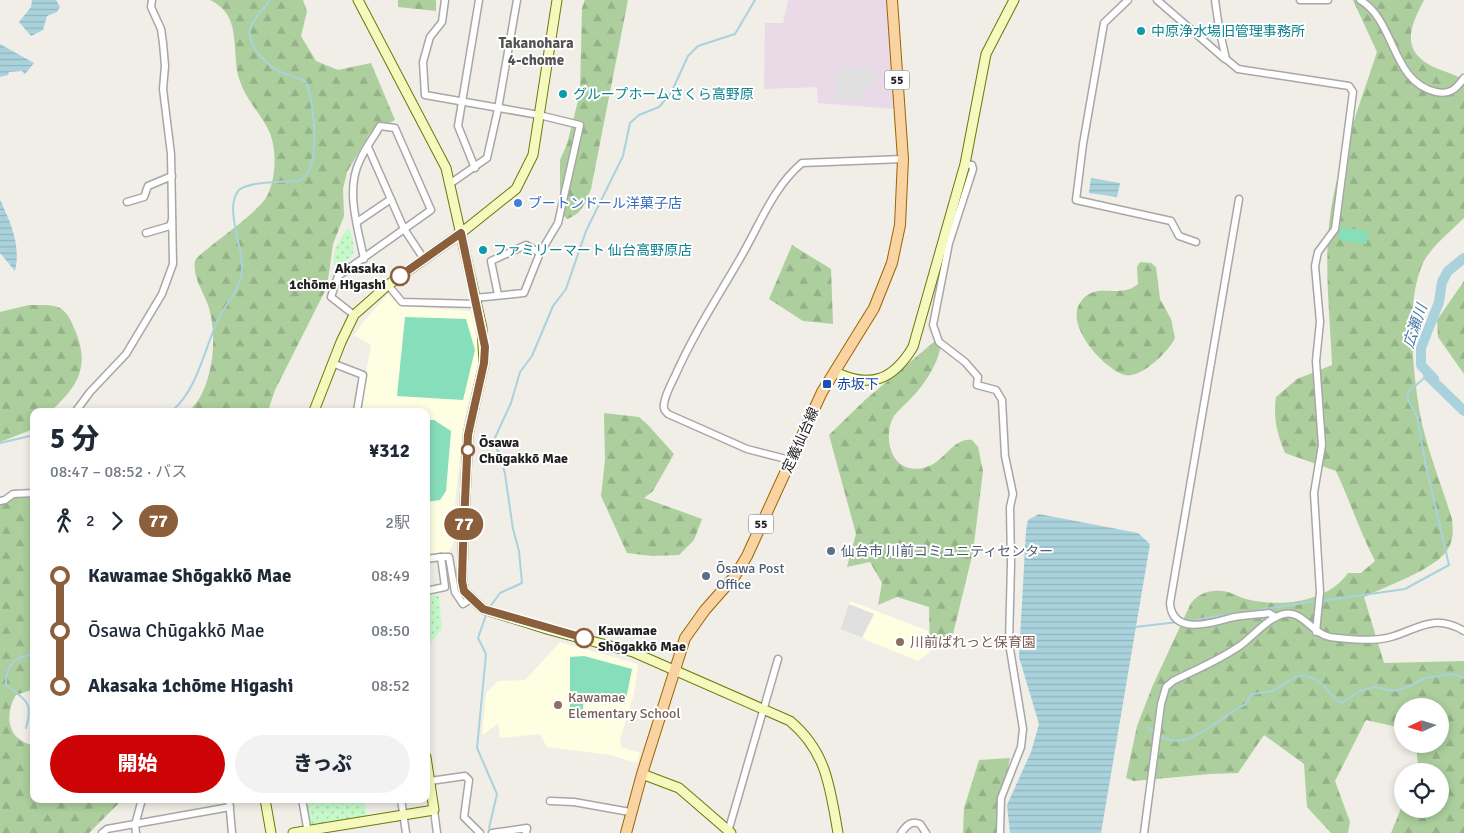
<!DOCTYPE html>
<html lang="ja">
<head>
<meta charset="utf-8">
<style>
  :root { --surface:#fff; --page:#f2f2f3; --text:#1f2937; --muted:#747a83; --accent:#cd0406 }
  body { margin:0; font-family:Signika,"Noto Sans JP",sans-serif; background:var(--page); color:var(--text); height:100vh; display:flex; flex-direction:column; font-size:19px; white-space:nowrap }
  * { box-sizing:border-box; margin:0 }
  p { font-size:16px; color:var(--muted) }
  .icon { flex:none; width:28px; height:28px; fill:none; stroke:currentColor; stroke-width:2; stroke-linecap:round; stroke-linejoin:round }
  .map { position:relative; flex:1; overflow:hidden }
  .panel { position:absolute; left:30px; top:408px; width:400px; height:395px; display:flex; flex-direction:column; background:var(--surface); border-radius:10px; box-shadow:0 2px 8px #0003 }
  .panel>* { flex:none }
  .badge { padding:0 10px; border-radius:16px; font-size:18px; line-height:32px }
  .needle { width:32px; rotate:266deg }
  .tools { position:absolute; left:1394px; top:698px; display:grid; gap:10px }
  .tools a { display:grid; place-items:center; width:55px; height:55px; border-radius:50%; background:var(--surface); box-shadow:0 2px 8px #0003; font-size:25px }
  .map>.badge { position:absolute; translate:-50% -50%; box-shadow:0 0 0 2px #fff }
  .legs { display:flex; align-items:center; gap:8px; height:55px; padding:0 20px; font-size:16px }
  .legs p { margin-inline-start:auto }
  .headline { display:flex; align-items:center; justify-content:space-between; height:85px; padding:0 20px }
  h1 { font-size:28px; font-weight:800; line-height:38px }
  .primary-button { display:flex; gap:10px; margin-top:auto; padding:10px 20px }
  .primary-button a { flex:1; height:58px; border-radius:30px; background:var(--accent); color:#fff; font-size:20px; font-weight:800; line-height:58px; text-align:center }
  .primary-button a+a { background:var(--page); color:var(--text) }
  ul { padding:0 20px; list-style:none }
  li { display:flex; align-items:center; gap:18px; height:55px; font-size:19px }
  li i { display:grid; place-items:center; width:8px; height:100%; margin:0 6px; background:currentColor }
  li i::after { content:''; width:12px; height:12px; margin:-6px; border:4px solid; border-radius:50%; background:var(--surface) }
  li p { margin-inline-start:auto }
  li:first-child i { background:linear-gradient(#0000 50%,currentColor 0) }
  li:last-child i { background:linear-gradient(currentColor 50%,#0000 0) }
  .map>svg:first-child { display:block }
</style>
</head>
<body>
<div class="map">
<svg width="1464" height="833" viewBox="0 0 1464 833">
  <defs>
    <pattern id="forest-firs" width="22" height="20" patternUnits="userSpaceOnUse" patternTransform="scale(1.25)"><rect width="22" height="20" fill="#accf9d"/><path d="M5 1l3.5 6h-7zM16 11l3.5 6h-7z" fill="#94b187"/></pattern>
    <pattern id="park-dots" width="8" height="8" patternUnits="userSpaceOnUse" patternTransform="scale(1.25)"><rect width="8" height="8" fill="#c6f9c9"/><path d="M2 2h.1M6 6h.1" fill="none" stroke="#aad5ac" stroke-width="1.8" stroke-linecap="round"/></pattern>
    <pattern id="water-rules" width="6" height="5" patternUnits="userSpaceOnUse" patternTransform="scale(1.25)"><rect width="6" height="5" fill="#a9d2dd"/><path d="M0 2.5h6" fill="none" stroke="#91b4bd"/></pattern>
  </defs>
  <rect width="100%" height="100%" fill="#f1ede7"/>
  <polygon fill="#ead9e7" points="788,0 888,0 894,109 818,103 817,87 764,89 765,23 783,23"/>
  <g fill="#fefee2">
    <polygon points="388,294 400,306 471,311 479,350 478,364 464,422 455,504 454,543 449,552 426,557 426,411 359,411 371,345 354,335 365,320"/>
    <polygon points="850,601 928,631 930,652 918,661 839,629"/>
    <polygon points="560,642 638,664 634,694 620,740 621,747 640,753 637,763 610,755 547,747 540,734 500,738 498,724 482,735 486,693 498,681 525,680"/>
  </g>
  <g fill="url(#forest-firs)">
    <path d="M210,0h93l4,11 -6,25 15,25 22,9 33,-7 24,57 -25,13 -23,39 -4,17 1,27 -11,28 -6,43 -52,103 -7,21h-79c24,-21 29,-73 20,-103 -4,-14 -17,-31 -14,-47 1,-7 63,-47 72,-65 9,-17 10,-45 3,-63 -8,-18 -24,-33 -30,-52 -10,-29 4,-65 -30,-81z"/>
    <polygon points="398,0 436,0 436,11 398,7"/>
    <path d="M585,0h43l-37,189c-6,14 -9,25 -24,30l-4,-4 -3,-13v-42l7,-16 13,-51 2,-85z"/>
    <path d="M1353,0h71c-12,23 -24,47 4,64 12,7 25,9 36,16v138c-12,12 -34,30 -41,45 -18,39 -10,109 -3,151 6,33 22,72 32,105 1,11 2,20 -4,30 -10,19 -64,38 -84,48l20,66 80,-2v172h-73l11,-27v3h38v-38h-24l2,-5 -2,-22h24v-38h-38v22l-36,-8 -31,61 15,41 -2,11h-17l-24,-26 -3,-43 -40,-29 -26,38 -28,1 -76,7 -8,-3 11,-52 16,-41 38,-82c8,-9 17,-13 30,-12 9,0 17,6 25,8 34,9 82,3 102,-26h13l14,-12c-15,-29 -25,-60 -39,-90l-51,-18c-8,-20 -12,-34 -9,-56l21,-18 35,-14c-2,-52 -9,-104 -1,-156 9,-54 29,-105 46,-157z"/>
    <polygon points="792,245 831,269 833,324 803,321 769,299"/>
    <path d="M1140,262l11,1 5,4 4,32 11,20 4,19c-6,13 -34,41 -50,37 -21,-6 -60,-49 -45,-72 14,-23 40,-3 58,-19l-1,-17z"/>
    <polygon points="1464,281 1464,374 1438,337 1437,320"/>
    <path d="M29,305c9,0 23,-1 31,3 8,5 11,13 15,22 15,36 4,55 -24,81h-17v16l-3,3 -31,12v-130z"/>
    <path d="M941,336c2,19 -13,44 -26,58 -6,7 -15,14 -21,22 -10,16 -6,47 15,52 33,7 39,-31 63,-28l6,7 5,24 -10,81 -20,82 -10,11 -13,4 -1,-42 -32,-10 -19,8 4,-22 -12,-21 -23,5 9,-33 -27,-99 36,-35z"/>
    <polygon points="604,413 639,417 648,425 674,454 653,491 644,498 702,519 694,540 679,555 652,556 627,553 601,496 605,460"/>
    <path d="M34,488v201l-18,6c-12,19 -9,46 18,50v54h89l-34,34h-89v-333z"/>
    <polygon points="1010,758 999,811 998,833 963,833 964,808 979,760"/>
  </g>
  <g fill="url(#park-dots)">
    <path d="M347,229h3c6,25 7,25 -14,40 -7,-14 3,-28 11,-40z"/>
    <polygon points="436,595 439,596 442,629 426,648 426,596"/>
    <polygon points="307,799 364,799 367,817 314,825 309,822"/>
  </g>
  <g fill="#87debb">
    <polygon points="1340,227 1368,231 1367,244 1339,240"/>
    <polygon points="405,317 466,319 475,350 463,400 397,396"/>
    <polygon points="426,420 434,420 451,431 446,491 440,500 426,502"/>
    <polygon points="584,656 632,669 625,704 584,698 582,718 570,719 570,657"/>
  </g>
  <g fill="#e0e0e0">
    <polygon points="837,68 874,69 875,85 869,85 864,90 864,101 835,100"/>
    <polygon points="849,604 874,614 862,638 840,629"/>
  </g>
  <g fill="url(#water-rules)">
    <polygon points="32,0 56,0 60,7 57,12 47,16 43,30 31,36 19,22 31,7"/>
    <polygon points="0,44 34,63 25,74 22,71 9,72 8,75 0,77"/>
    <polygon points="1091,178 1120,183 1117,197 1089,193"/>
    <path d="M0,200c11,23 21,46 15,71l-15,-18z"/>
    <polygon points="1039,514 1138,533 1150,544 1101,833 1010,833 1007,805 1031,752 1039,724 1019,657 1026,530 1028,520"/>
  </g>
  <g fill="none" stroke-linecap="round" stroke-linejoin="round">
    <g stroke="#a9d2dd" stroke-width="2">
      <path d="M172,411c27,-23 32,-64 48,-95 7,-13 20,-28 22,-44 3,-21 -19,-65 -3,-82 10,-9 46,-8 60,-9 24,-12 15,-78 7,-99 -8,-5 -17,-6 -25,-10 -13,-5 -35,-28 -31,-43 3,-11 14,-20 20,-29"/>
      <polyline points="0,443 34,435"/>
      <polyline points="1321,601 1405,589 1449,565 1426,466 1417,417 1407,398 1409,391 1428,375"/>
      <polyline points="489,608 500,593 522,583 519,551 513,529 505,474 501,457 493,442 511,403 520,372 532,356 553,306 566,289 586,231 623,156 630,123 639,115 659,107 671,93 688,56 698,46 735,34 755,0"/>
      <polyline points="487,612 478,638 486,654 477,748 497,794 489,828"/>
      <polyline points="1187,621 1316,601"/>
      <polyline points="1135,627 1178,622"/>
      <path d="M1148,727c35,36 65,-8 98,-23l5,-9c7,-3 17,-2 23,-5 19,-9 24,-23 45,-8 10,6 12,16 23,21l18,-12 15,-4 18,4 15,-4 17,-9 29,-4 10,4"/>
      <path d="M26,728c8,-27 -1,-28 -20,-43 -1,-20 9,-28 28,-31"/>
    </g>
    <g stroke="#a9d2dd" stroke-width="10">
      <polyline points="1428,375 1434,379 1421,365 1421,348 1439,302 1442,282 1448,271 1464,258"/>
      <polyline points="1428,376 1464,411"/>
    </g>
    <defs>
      <g id="street">
        <polyline points="445,0 442,22 430,37 423,62 425,95 539,115 580,125 558,223 540,253 524,293 475,298"/>
        <polyline points="1128,0 1104,23 1083,144 1076,200 1171,221 1179,236 1196,242"/>
        <polyline points="1157,0 1225,59"/>
        <polyline points="1215,0 1219,28 1226,59 1238,69 1349,86 1353,92 1335,229 1318,252 1315,266 1320,322 1316,361 1322,445 1314,493 1320,592 1316,632"/>
        <polyline points="1300,0 1328,0"/>
        <path d="M1360,0c36,21 31,82 76,92 14,3 20,-3 28,-14"/>
        <polyline points="368,147 404,229 424,259"/>
        <polyline points="965,164 972,165 973,169 949,243 933,325 939,342 965,362 978,377 977,385 996,390 1002,400 1005,456 1013,494 1010,507 1011,564 1009,643 1023,729 1021,747 1001,798 1000,833"/>
        <polyline points="475,168 458,126 479,0"/>
        <polyline points="451,183 487,158 498,109 517,0"/>
        <path d="M1239,199l-69,404c2,32 40,21 60,15 13,-3 27,-3 39,-5l7,4"/>
        <polyline points="127,202 144,197 148,186 172,176"/>
        <polyline points="357,222 391,199"/>
        <polyline points="146,233 170,226 172,220"/>
        <polyline points="388,285 402,302 477,304"/>
        <polyline points="498,295 491,261 526,245 540,253"/>
        <path d="M354,315l-23,-18 7,-21 93,-66 -36,-82 -15,-2c-6,11 -15,22 -20,34 -15,30 -2,68 4,99"/>
        <polyline points="332,363 363,375 357,411"/>
        <polyline points="76,411 90,392 126,354 162,294 173,264 171,154 163,89 165,66 163,43 161,29 151,7 152,0"/>
        <path d="M790,460l-43,-11 -79,-35c-3,-3 -5,-5 -4,-10 1,-9 7,-20 11,-28 18,-41 41,-76 63,-114 20,-33 34,-74 64,-99l101,-4"/>
        <polyline points="0,501 5,500 13,494 34,493"/>
        <polyline points="441,557 449,557 455,592 463,604 470,599"/>
        <polyline points="426,559 441,557 445,587 426,591"/>
        <polyline points="430,781 465,776 469,780 464,817 480,833"/>
        <polyline points="229,799 232,833"/>
        <polyline points="302,799 308,833"/>
        <polyline points="401,799 406,833"/>
        <polyline points="550,801 574,802 630,812"/>
        <polyline points="434,810 437,833"/>
        <polyline points="728,832 778,659"/>
        <polyline points="102,833 107,829 230,807"/>
        <polyline points="136,833 135,825 142,799"/>
        <polyline points="492,833 527,828 526,833"/>
        <path d="M901,833c5,-7 10,-13 19,-9l6,9"/>
        <path d="M1144,833l17,-129 5,-17 7,-6c22,-11 47,-21 68,-36 13,-10 27,-27 43,-31 19,-4 28,20 46,23 18,2 43,5 61,0 27,-8 43,-24 73,-6"/>
      </g>
      <g id="secondary">
        <path d="M358,0l88,168 36,160 2,35 -16,72 -5,111 -1,35 2,10 19,18 67,21 83,22 157,69c37,31 40,67 48,112"/>
        <path d="M835,372c36,17 58,8 78,-25l52,-183 21,-110 28,-54"/>
        <polyline points="314,411 341,342 354,315 388,285 461,233 516,189 533,155 557,0"/>
        <polyline points="642,774 679,788 731,833"/>
        <polyline points="265,799 271,833"/>
        <polyline points="293,833 434,810 426,757"/>
      </g>
      <polyline id="primary" points="626,833 642,774 685,638 705,610 735,576 747,556 822,392 874,308 892,263 900,225 903,159 892,0"/>
    </defs>
    <use href="#street" stroke="#a7a7a7" stroke-width="9"/>
    <use href="#secondary" stroke="#6d7807" stroke-width="11"/>
    <use href="#primary" stroke="#9a6603" stroke-width="12"/>
    <use href="#street" stroke="#fff" stroke-width="6"/>
    <use href="#secondary" stroke="#f6f9bd" stroke-width="9"/>
    <use href="#primary" stroke="#fad3a2" stroke-width="10"/>
  </g>
  <g fill="none" stroke-linecap="round" stroke-linejoin="round">
    <defs>
      <polyline id="line-1" points="400,276 461,233 485,347 484,363 468,435 463,546 462,581 464,591 483,609 584,638"/>
    </defs>
    <use href="#line-1" stroke="#fff" stroke-width="11"/>
    <use href="#line-1" stroke="#8b5e3c" stroke-width="8"/>
  </g>
  <g fill="#0f9aa8" stroke="#fff" stroke-width="2">
    <circle cx="1141" cy="31" r="5"/>
    <circle cx="563" cy="94" r="5"/>
    <circle cx="483" cy="250" r="5"/>
  </g>
  <circle fill="#3f7fe0" stroke="#fff" stroke-width="2" cx="518" cy="203" r="5"/>
  <g fill="#fff" stroke="#8b5e3c" stroke-width="2.5">
    <circle cx="400" cy="276" r="9"/>
    <circle cx="468" cy="450" r="6"/>
    <circle cx="584" cy="638" r="9"/>
  </g>
  <rect fill="#1a4fb4" stroke="#fff" stroke-width="2" x="822" y="379" width="10" height="10" rx="2.5"/>
  <g fill="#5c6f8a" stroke="#fff" stroke-width="2">
    <circle cx="831" cy="551" r="5"/>
    <circle cx="706" cy="576" r="5"/>
  </g>
  <g fill="#8d6e63" stroke="#fff" stroke-width="2">
    <circle cx="900" cy="642" r="5"/>
    <circle cx="558" cy="705" r="5"/>
  </g>
  <g text-anchor="middle" stroke-width="4" stroke-linejoin="round" paint-order="stroke">
    <g fill="#fff" stroke="#636363" stroke-width="1">
      <rect x="884.5" y="70.5" width="25" height="19" rx="4"/>
      <rect x="748.5" y="514.5" width="25" height="19" rx="4"/>
    </g>
    <g font-size="12" font-weight="bold" fill="#202020">
      <text x="897" y="84">55</text>
      <text x="761" y="528">55</text>
    </g>
    <g font-size="14" fill="#0d838f" stroke="#fff" text-anchor="start">
      <text x="1151" y="36">中原浄水場旧管理事務所</text>
      <text x="573" y="99">グループホームさくら高野原</text>
      <text x="493" y="255">ファミリーマート 仙台高野原店</text>
    </g>
    <g font-size="14" fill="#366cbe" stroke="#fff" text-anchor="start">
      <text x="528" y="208">ブートンドール洋菓子店</text>
    </g>
    <g font-size="14" font-weight="bold" fill="#202020" stroke="#fff" text-anchor="start">
      <text x="386" y="273" text-anchor="end">Akasaka<tspan x="386" dy="16">1chōme Higashi</tspan></text>
      <text x="479" y="447">Ōsawa<tspan x="479" dy="16">Chūgakkō Mae</tspan></text>
      <text x="598" y="635">Kawamae<tspan x="598" dy="16">Shōgakkō Mae</tspan></text>
    </g>
    <g font-size="14" fill="#164399" stroke="#fff" text-anchor="start">
      <text x="837" y="389">赤坂下</text>
    </g>
    <g font-size="14" fill="#202020" stroke="#fff">
      <text transform="translate(800 440) rotate(-66)" y="5">定義仙台線</text>
    </g>
    <g font-size="14" fill="#4e5e75" stroke="#fff" text-anchor="start">
      <text x="841" y="556">仙台市 川前コミュニティセンター</text>
      <text x="716" y="573">Ōsawa Post<tspan x="716" dy="16">Office</tspan></text>
    </g>
    <g font-size="14" fill="#785e54" stroke="#fff" text-anchor="start">
      <text x="910" y="647">川前ぱれっと保育園</text>
      <text x="568" y="702">Kawamae<tspan x="568" dy="16">Elementary School</tspan></text>
    </g>
    <g font-size="15" font-weight="bold" fill="#535353" stroke="#fff">
      <text x="536" y="48">Takanohara<tspan x="536" dy="17">4-chome</tspan></text>
    </g>
    <g font-size="15" font-style="italic" fill="#4a7aa7" stroke="#fff">
      <text transform="translate(1415 326) rotate(-71)" y="5">広瀬川</text>
    </g>
  </g>
</svg>
<div class="tools">
<a><svg class="needle" viewBox="-14 -14 28 28"><path d="M0-13l5 13h-10z" fill="#e53935"/><path d="M0 13l5-13h-10z" fill="#747a83"/></svg></a>
<a><svg class="icon" aria-label="locate" viewBox="0 0 24 24"><circle cx="12" cy="12" r="6"/><path d="M12 2v4M12 18v4M2 12h4M18 12h4"/></svg></a>
</div>
<b class="badge" style="left:464px;top:524px;background:#8b5e3c;color:#fff">77</b>
<section class="panel">
<div class="headline"><div><h1>5 分</h1><p>08:47 – 08:52 · バス</p></div><b>¥312</b></div>
<div class="legs"><svg class="icon" aria-label="walk" viewBox="0 0 24 24"><circle cx="13" cy="4" r="2"/><path d="M13 8l-2 6 4 7M11 14l-3 7M7 12l3-4h3l4 4"/></svg>2<svg class="icon" aria-label="forward" viewBox="0 0 24 24"><path d="M9 5l7 7-7 7"/></svg><b class="badge" style="background:#8b5e3c;color:#fff">77</b><p>2駅</p></div>
<ul>
<li><i style="color:#8b5e3c"></i><b>Kawamae Shōgakkō Mae</b><p>08:49</p></li>
<li><i style="color:#8b5e3c"></i><span>Ōsawa Chūgakkō Mae</span><p>08:50</p></li>
<li><i style="color:#8b5e3c"></i><b>Akasaka 1chōme Higashi</b><p>08:52</p></li>
</ul>
<div class="primary-button"><a>開始</a><a>きっぷ</a></div>
</section>
</div>
</body>
</html>
